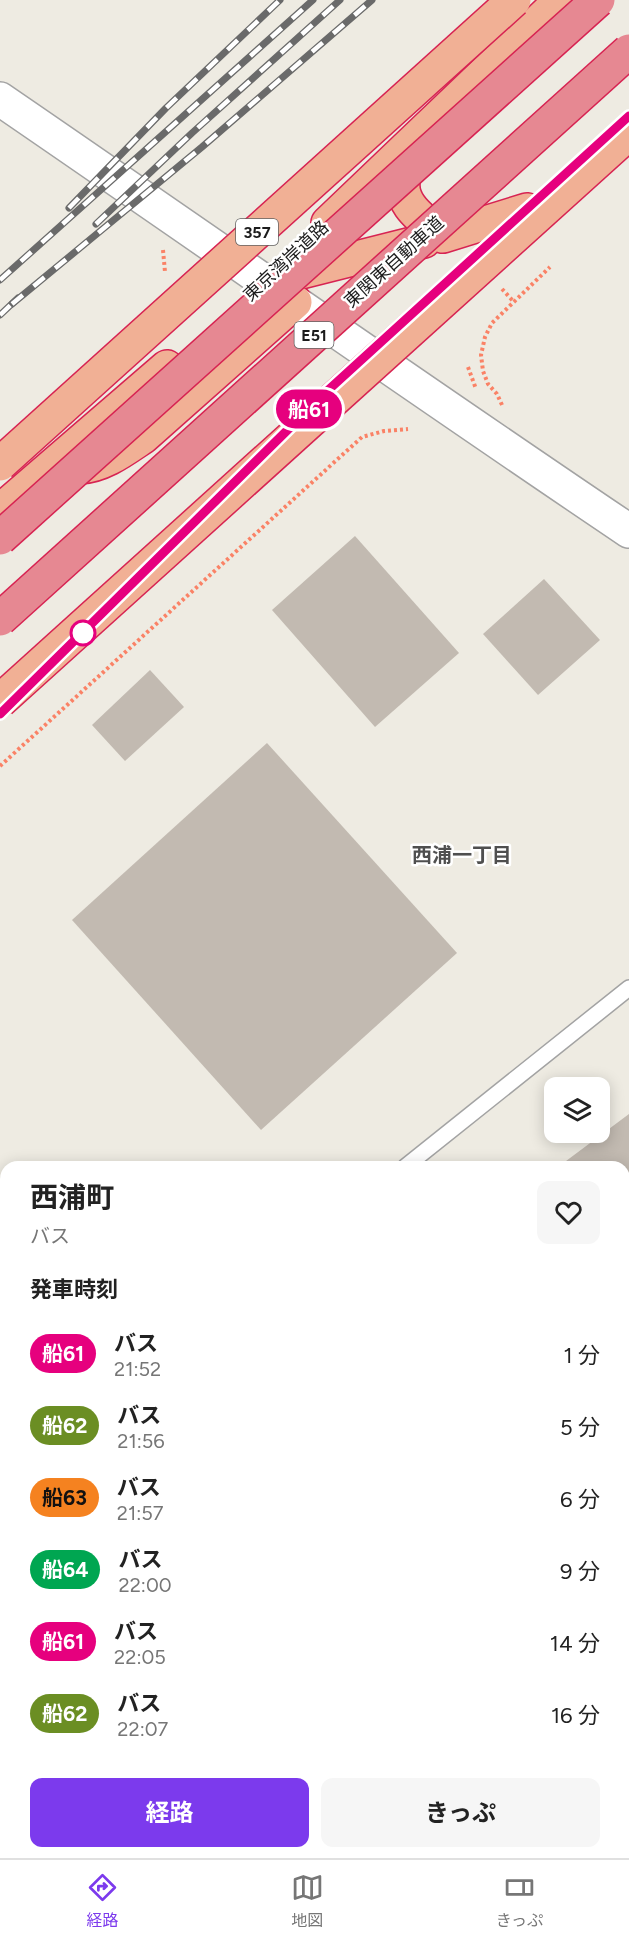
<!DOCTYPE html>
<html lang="ja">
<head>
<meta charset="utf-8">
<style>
  :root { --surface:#fff; --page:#f6f6f6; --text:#222; --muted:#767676; --line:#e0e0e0; --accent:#7c3aed }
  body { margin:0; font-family:Figtree,"Noto Sans JP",sans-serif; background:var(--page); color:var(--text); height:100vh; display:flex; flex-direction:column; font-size:22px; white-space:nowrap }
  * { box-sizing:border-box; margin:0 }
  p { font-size:20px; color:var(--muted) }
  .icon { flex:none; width:33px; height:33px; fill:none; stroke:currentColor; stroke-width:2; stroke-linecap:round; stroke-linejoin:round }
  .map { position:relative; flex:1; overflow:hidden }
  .panel { position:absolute; left:0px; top:1161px; width:630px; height:698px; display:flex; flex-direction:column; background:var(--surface); border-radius:18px 18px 0 0; box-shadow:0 3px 15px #0003 }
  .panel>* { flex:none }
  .badge { padding:0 12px; border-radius:20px; font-size:21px; line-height:39px }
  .controls { position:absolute; left:544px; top:1077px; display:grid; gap:12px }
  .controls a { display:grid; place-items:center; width:66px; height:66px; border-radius:12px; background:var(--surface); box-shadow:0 3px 15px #0003; font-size:30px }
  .map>.badge { position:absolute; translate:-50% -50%; box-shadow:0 0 0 3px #fff }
  h2 { padding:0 30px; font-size:22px; line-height:54px }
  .round { display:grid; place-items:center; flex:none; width:63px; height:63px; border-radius:12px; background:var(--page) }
  .head { display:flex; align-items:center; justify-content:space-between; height:102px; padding:0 30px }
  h1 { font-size:28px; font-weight:700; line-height:45px }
  .cta { display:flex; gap:12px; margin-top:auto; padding:12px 30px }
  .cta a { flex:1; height:69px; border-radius:12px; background:var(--accent); color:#fff; font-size:24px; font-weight:700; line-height:69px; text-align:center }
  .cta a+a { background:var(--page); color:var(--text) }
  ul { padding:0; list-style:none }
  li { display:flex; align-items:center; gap:18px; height:72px; padding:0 30px }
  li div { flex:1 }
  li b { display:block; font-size:22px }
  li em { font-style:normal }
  li .badge { min-width:66px; font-weight:700; text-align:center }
  .dock { display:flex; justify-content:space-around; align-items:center; height:84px; border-top:2px solid var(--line); background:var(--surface); font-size:16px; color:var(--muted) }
  .dock a { display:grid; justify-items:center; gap:3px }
  .dock .selected { color:var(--accent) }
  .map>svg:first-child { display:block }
</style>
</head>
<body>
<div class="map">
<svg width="629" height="1858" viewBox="0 0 629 1858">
  <rect width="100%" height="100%" fill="#eeebe2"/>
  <g fill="#c2bab1">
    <polygon points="355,536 459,653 375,727 272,610"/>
    <polygon points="544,579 600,640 538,695 483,634"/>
    <polygon points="150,670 184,707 125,761 92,725"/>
    <polygon points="267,743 457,953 261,1130 72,920"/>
    <polygon points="629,1114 629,1703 624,1707 624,1167 558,1167"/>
    <polygon points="6,1233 6,1352 0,1345 0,1238"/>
    <polygon points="6,1509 6,1852 427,1852 420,1858 0,1858 0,1513"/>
    <polygon points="629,1795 629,1858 544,1858 552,1852 624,1852 624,1799"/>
  </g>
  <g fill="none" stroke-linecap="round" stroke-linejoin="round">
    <defs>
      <polyline id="service" points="405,1167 629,988"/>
      <path id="tertiary" d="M0,99c210,144 418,290 629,432"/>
      <g id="trunk">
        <path d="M417,156c-3,5 -8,10 -11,15 -14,29 18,50 37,65l84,-26"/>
        <polyline points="328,223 561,0"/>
        <polyline points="285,276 424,241"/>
        <path d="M80,467c23,-1 45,-18 63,-30l152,-135"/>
        <polyline points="0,511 167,367"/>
      </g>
    </defs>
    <use href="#service" stroke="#a3a3a3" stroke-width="18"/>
    <use href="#tertiary" stroke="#a3a3a3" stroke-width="36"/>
    <use href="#trunk" stroke="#d72352" stroke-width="36"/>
    <g stroke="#fa8266" stroke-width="4" stroke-dasharray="3 3" stroke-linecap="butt">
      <polyline points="163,250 165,272"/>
      <polyline points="468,367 476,389"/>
      <polyline points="502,405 497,394 488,384 483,371 481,355 485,337 492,323 550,267"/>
      <polyline points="0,766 362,437 384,431 408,429"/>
    </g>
    <use href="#service" stroke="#fff" stroke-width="15"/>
    <use href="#tertiary" stroke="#fff" stroke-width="33"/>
    <use href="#trunk" stroke="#f1b095" stroke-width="33"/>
    <defs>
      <g id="rail">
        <polyline points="69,208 166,108 280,0"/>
        <polyline points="96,224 192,133 340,0"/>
        <polyline points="0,280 313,0"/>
        <polyline points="12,304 202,147 372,0"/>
        <polyline points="0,315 18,298"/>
      </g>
    </defs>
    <use href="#rail" stroke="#6a6a6a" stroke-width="7"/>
    <use href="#rail" stroke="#fff" stroke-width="4.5" stroke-dasharray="14" stroke-linecap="butt"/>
    <defs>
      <g id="trunk-bridge">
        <polyline points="0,464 514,0"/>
        <polyline points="0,701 629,133"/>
      </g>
      <g id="motorway-bridge">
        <polyline points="0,538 598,0"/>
        <polyline points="0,619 629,51"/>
      </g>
    </defs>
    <use href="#trunk-bridge" stroke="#d72352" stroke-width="36" stroke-linecap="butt"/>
    <use href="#motorway-bridge" stroke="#d72352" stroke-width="36" stroke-linecap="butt"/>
    <polyline stroke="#fa8266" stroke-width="4" stroke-dasharray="3 3" stroke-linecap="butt" points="502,289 514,302"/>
    <use href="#trunk-bridge" stroke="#f1b095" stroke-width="33"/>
    <use href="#motorway-bridge" stroke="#e68892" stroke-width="33"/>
  </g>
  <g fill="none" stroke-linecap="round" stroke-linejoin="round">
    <defs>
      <polyline id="line" points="0,714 325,393 629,116"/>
    </defs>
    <use href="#line" stroke="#fff" stroke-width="14"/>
    <use href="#line" stroke="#e6007e" stroke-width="9"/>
  </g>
  <circle fill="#fff" stroke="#e6007e" stroke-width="3" cx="83" cy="633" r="12"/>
  <g text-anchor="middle" stroke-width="5" stroke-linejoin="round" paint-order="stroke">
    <g fill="#fff" stroke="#606060" stroke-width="1.5">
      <rect x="236" y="219" width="42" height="26" rx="4.5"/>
      <rect x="294.5" y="322" width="39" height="26" rx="4.5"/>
    </g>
    <g font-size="16" font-weight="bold" fill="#1c1c1c">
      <text x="257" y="238">357</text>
      <text x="314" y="341">E51</text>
    </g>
    <g font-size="18" fill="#1c1c1c" stroke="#fff">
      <text transform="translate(286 261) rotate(-43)" y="6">東京湾岸道路</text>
      <text transform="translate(394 262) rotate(-42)" y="6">東関東自動車道</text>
    </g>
    <g font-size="20" font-weight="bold" fill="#4f4f4f" stroke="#fff">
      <text x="462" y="862">西浦一丁目</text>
    </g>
  </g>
</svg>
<div class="controls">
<a><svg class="icon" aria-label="layers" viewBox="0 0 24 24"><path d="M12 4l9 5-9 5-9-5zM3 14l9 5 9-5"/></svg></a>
</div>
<b class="badge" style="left:309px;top:409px;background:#e6007e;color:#fff">船61</b>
<section class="panel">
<div class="head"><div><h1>西浦町</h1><p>バス</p></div><a class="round"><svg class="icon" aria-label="heart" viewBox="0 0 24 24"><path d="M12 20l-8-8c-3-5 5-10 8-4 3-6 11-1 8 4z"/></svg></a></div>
<h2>発車時刻</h2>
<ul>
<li><span class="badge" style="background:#e6007e;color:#fff">船61</span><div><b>バス</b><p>21:52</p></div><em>1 分</em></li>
<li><span class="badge" style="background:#6b8e23;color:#fff">船62</span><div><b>バス</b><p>21:56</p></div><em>5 分</em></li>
<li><span class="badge" style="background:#f58220;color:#111">船63</span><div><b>バス</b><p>21:57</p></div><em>6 分</em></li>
<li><span class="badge" style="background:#00a651;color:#fff">船64</span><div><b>バス</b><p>22:00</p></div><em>9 分</em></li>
<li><span class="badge" style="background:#e6007e;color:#fff">船61</span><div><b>バス</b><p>22:05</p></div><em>14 分</em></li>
<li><span class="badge" style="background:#6b8e23;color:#fff">船62</span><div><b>バス</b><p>22:07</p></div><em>16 分</em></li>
</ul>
<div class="cta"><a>経路</a><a>きっぷ</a></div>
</section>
</div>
<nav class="dock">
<a class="selected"><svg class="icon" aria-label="directions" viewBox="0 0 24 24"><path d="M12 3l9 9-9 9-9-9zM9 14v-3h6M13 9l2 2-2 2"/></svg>経路</a>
<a><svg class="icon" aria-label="map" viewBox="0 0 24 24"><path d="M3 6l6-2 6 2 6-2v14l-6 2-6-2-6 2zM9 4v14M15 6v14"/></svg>地図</a>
<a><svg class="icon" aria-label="tickets" viewBox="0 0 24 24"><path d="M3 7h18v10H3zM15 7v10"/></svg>きっぷ</a>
</nav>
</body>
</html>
